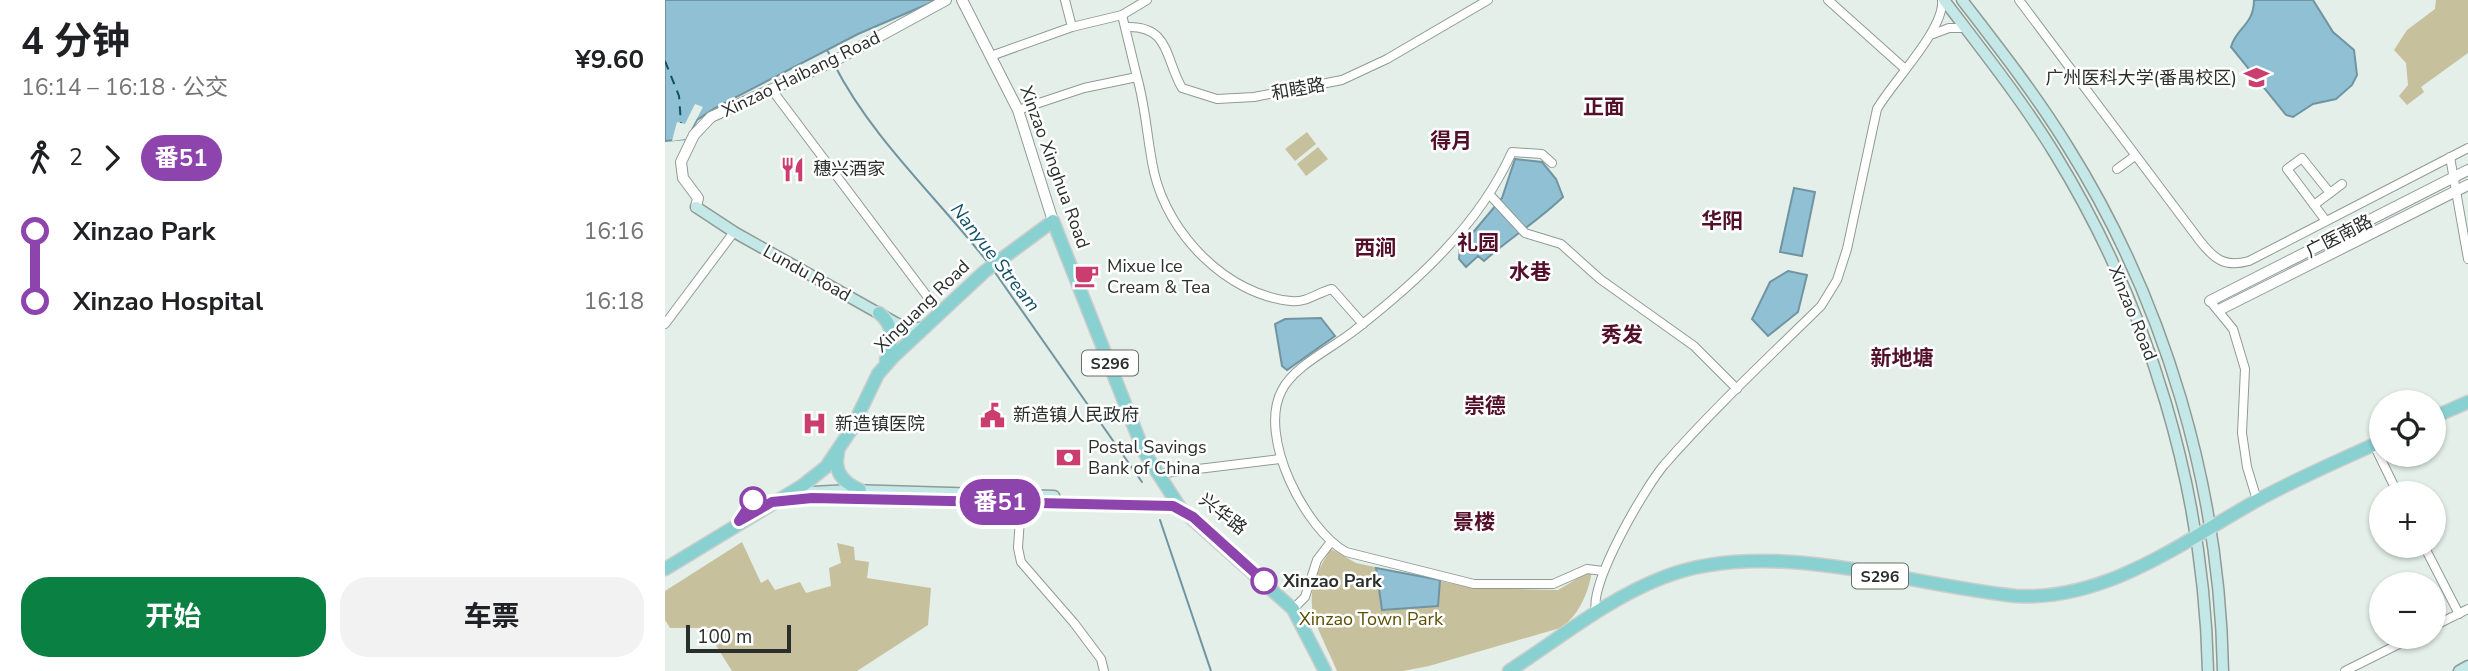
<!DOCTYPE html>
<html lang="zh">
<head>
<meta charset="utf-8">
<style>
  :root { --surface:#fff; --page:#f2f2f2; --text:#202124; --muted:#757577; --accent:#0b8043 }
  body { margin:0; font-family:"Nunito Sans","Noto Sans SC",sans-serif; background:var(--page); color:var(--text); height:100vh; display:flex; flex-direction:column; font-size:26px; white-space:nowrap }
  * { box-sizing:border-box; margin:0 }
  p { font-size:23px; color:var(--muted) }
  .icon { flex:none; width:38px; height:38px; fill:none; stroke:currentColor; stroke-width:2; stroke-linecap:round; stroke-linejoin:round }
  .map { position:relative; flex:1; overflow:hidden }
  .drawer { display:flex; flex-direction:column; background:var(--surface); width:665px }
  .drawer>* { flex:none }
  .badge { padding:0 14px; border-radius:23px; font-size:24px; line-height:46px }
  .controls { position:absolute; left:1704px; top:390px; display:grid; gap:14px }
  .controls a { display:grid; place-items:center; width:77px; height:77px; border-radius:50%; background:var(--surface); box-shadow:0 2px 5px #0004; font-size:35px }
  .scale { position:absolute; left:21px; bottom:18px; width:105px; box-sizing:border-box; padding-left:7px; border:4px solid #2b2f2c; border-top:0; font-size:19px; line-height:24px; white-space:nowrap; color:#2b2f2c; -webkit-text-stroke:5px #fff; paint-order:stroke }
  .map>.badge { position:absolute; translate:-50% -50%; box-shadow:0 0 0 4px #fff }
  .legs { display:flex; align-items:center; gap:10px; height:77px; padding:0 21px; font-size:23px }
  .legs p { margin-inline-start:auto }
  .head { display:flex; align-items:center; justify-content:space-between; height:119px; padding:0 21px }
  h1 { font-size:38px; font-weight:700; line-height:52px }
  .action { display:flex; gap:14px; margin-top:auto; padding:14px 21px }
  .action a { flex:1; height:80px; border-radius:28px; background:var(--accent); color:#fff; font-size:28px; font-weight:700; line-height:80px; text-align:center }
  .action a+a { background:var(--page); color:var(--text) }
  ul { padding:0 21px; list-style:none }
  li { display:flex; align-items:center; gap:24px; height:70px; font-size:26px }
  li i { display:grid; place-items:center; width:10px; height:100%; margin:0 9px; background:currentColor }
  li i::after { content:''; width:18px; height:18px; margin:-9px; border:5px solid; border-radius:50%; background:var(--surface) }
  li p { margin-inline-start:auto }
  li:first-child i { background:linear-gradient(#0000 50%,currentColor 0) }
  li:last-child i { background:linear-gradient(currentColor 50%,#0000 0) }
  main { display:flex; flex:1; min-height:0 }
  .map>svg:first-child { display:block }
</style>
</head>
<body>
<main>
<section class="drawer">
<div class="head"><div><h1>4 分钟</h1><p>16:14 – 16:18 · 公交</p></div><b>¥9.60</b></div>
<div class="legs"><svg class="icon" aria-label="walk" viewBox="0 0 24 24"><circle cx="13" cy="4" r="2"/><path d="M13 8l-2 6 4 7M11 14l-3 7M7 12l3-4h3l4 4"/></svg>2<svg class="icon" aria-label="forward" viewBox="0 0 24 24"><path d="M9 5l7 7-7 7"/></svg><b class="badge" style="background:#8e44ad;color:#fff">番51</b></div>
<ul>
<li><i style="color:#8e44ad"></i><b>Xinzao Park</b><p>16:16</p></li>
<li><i style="color:#8e44ad"></i><b>Xinzao Hospital</b><p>16:18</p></li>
</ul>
<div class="action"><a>开始</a><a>车票</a></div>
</section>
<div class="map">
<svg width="1803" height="671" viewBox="0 0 1803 671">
  <rect width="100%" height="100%" fill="#e3efe8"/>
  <g fill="#c7c09c">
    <polygon points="1771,0 1803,0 1803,53 1756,87 1759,92 1742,105 1734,96 1743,85 1741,63 1729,50 1742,30 1770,9"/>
    <polygon points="642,132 651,144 630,161 620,149"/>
    <polygon points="653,147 663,159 641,176 632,164"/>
    <polygon points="77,542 96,583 103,579 110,590 135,582 141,593 166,586 164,568 176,563 172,543 189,547 190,560 204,562 202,578 266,588 263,625 192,671 67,671 40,628 5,628 0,620 0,591"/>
    <path d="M666,549l25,14 117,25 85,2 34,-20c-3,22 -13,46 -32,58l-131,38 -26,5h-66c-22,-52 -41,-69 -6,-122z"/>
  </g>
  <g fill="#8fc0d4" stroke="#7194a2" stroke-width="2">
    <polygon points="0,0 272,0 193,34 50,108 32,120 21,139 0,141"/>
    <path d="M1589,0h59l20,32 21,18 3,25 -5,10 -16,14 -23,5 -20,13 -7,-2 -55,-68c5,-19 23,-22 23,-47z"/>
    <path d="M850,159l27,3 14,17 7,18c-25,24 -53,41 -79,64l-6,-5 -12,11 -7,-8 1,-11 42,-50z"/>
    <polygon points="1129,188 1150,192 1137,256 1115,252"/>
    <polygon points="1123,271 1142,275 1133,312 1103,336 1087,319 1105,282"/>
    <polygon points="656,318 670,336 622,370 617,366 610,324 620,319"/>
    <polygon points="711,568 775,580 773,606 717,610"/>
  </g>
  <polygon fill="#e3efe8" points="30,104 38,107 21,139 7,141 12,122 20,124"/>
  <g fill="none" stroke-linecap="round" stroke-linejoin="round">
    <g stroke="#7194a2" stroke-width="2">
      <polyline points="162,50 167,59"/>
      <path d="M169,64c38,75 104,134 155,200"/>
      <polyline points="329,271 477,482"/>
      <polyline points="495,520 546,671"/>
    </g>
    <polyline stroke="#105166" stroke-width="2" stroke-dasharray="9 7" stroke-linecap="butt" points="0,61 14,96 16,123"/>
    <defs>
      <g id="minor">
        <polyline points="400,0 407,27"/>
        <polyline points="1163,0 1239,68"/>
        <path d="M1354,0l181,241c14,18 25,27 49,20l219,-113"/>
        <path d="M461,27c44,-2 39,32 56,61l35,11 37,-2 88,-17 45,-21 101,-59"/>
        <polyline points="1268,34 1284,28 1300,28"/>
        <polyline points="326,56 407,27 457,15 482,0"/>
        <path d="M472,77c9,31 10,63 17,95 14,62 73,123 137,129 16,2 27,-9 41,-12l31,35"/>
        <polyline points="107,90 274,312"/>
        <polyline points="353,110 419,88 472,77 457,15"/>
        <polyline points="1785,157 1803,259"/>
        <path d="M887,163l-10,-9 -30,-2c-33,73 -94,129 -157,178 -22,18 -60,35 -73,60 -25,46 23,139 64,162l128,32h79l34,-15 16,2"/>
        <polyline points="1452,169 1470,156"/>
        <polyline points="825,195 860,233 896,244 935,279 1029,346 1072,389"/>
        <polyline points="1649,205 1677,184"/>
        <polyline points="1661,221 1622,169 1637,158 1665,193"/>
        <polyline points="1545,301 1568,329 1580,369 1577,433 1582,467 1592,500"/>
        <polyline points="0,324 69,232"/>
        <polyline points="1709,445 1733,494"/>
        <polyline points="492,474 615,459"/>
        <polyline points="356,503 353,548 356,562 409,623 436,659 439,671"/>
        <polyline points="1759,546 1794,614"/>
        <polyline points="628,609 640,597 652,560 665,543"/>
        <path d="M931,612c-7,-29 48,-123 68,-147 49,-56 104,-107 157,-159l16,-26 10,-31 30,-140c16,-28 68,-80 65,-109"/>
        <polyline points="1769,626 1803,609"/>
        <polyline points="1680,671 1748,637"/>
      </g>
      <g id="tertiary">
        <polyline points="297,0 353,110 388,221"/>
        <polyline points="31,207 33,198 18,178 16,162 29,135 46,117 169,61 281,0"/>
        <polyline points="1545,301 1803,170"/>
        <polyline points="1554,310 1803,185"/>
      </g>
      <g id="secondary">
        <path d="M1279,0c38,50 78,100 111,154 95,155 149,335 153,517"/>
        <path d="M1297,0c37,48 74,95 106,147 97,155 152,341 155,524"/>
        <polyline points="31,207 69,232 231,323 244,328 257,328"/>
        <polyline points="129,493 185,490 389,496"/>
        <polyline points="113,502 158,498 496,505 516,509"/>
        <polyline points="1794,671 1803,666"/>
      </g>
      <g id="primary">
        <path d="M214,313c16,13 14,28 7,47"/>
        <polyline points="1769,417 1803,402"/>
        <path d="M173,453c-5,19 6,30 22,37"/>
        <polyline points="0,569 137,486 161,467 186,430 213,374 229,356 319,272 388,221 479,452 516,509 628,609 660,671"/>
        <path d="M844,671c51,-33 98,-72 155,-94 104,-41 243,8 352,19 90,5 165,-53 240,-95 40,-22 84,-41 126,-60"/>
      </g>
    </defs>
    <use href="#minor" stroke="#909b95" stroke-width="10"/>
    <use href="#tertiary" stroke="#909b95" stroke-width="12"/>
    <use href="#secondary" stroke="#909b95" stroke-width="13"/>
    <use href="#primary" stroke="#cccdcc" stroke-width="15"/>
    <use href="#minor" stroke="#fff" stroke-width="8"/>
    <use href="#tertiary" stroke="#fff" stroke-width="10"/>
    <use href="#secondary" stroke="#c4e8e7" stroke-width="10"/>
    <use href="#primary" stroke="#89d1d0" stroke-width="12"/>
  </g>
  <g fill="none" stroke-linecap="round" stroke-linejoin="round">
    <defs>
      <polyline id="line-1" points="88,500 74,521 107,502 147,498 508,506 528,517 599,581"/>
    </defs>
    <use href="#line-1" stroke="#fff" stroke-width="16"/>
    <use href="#line-1" stroke="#8e44ad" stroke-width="10"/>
  </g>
  <defs>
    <symbol id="university-bare" viewBox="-9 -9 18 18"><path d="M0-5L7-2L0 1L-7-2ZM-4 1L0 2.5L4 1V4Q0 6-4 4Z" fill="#ca3d6e" stroke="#fff" stroke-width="2.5" paint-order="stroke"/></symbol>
    <symbol id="restaurant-bare" viewBox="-9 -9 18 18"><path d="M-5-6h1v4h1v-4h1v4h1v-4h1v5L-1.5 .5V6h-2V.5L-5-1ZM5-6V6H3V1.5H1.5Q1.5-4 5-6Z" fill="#ca3d6e" stroke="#fff" stroke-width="2.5" paint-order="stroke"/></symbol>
    <symbol id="cafe-bare" viewBox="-9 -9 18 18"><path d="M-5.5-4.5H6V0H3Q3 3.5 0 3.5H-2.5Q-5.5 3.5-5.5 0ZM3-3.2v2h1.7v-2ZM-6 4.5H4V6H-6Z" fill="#ca3d6e" stroke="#fff" stroke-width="2.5" paint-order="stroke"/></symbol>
    <symbol id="civic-bare" viewBox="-9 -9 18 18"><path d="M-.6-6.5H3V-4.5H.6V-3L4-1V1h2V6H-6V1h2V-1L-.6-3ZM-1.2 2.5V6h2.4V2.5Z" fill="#ca3d6e" stroke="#fff" stroke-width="2.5" paint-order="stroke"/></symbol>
    <symbol id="hospital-bare" viewBox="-9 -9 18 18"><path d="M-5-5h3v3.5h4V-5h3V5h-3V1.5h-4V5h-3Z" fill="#ca3d6e" stroke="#fff" stroke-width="2.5" paint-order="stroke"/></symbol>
    <symbol id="bank-bare" viewBox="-9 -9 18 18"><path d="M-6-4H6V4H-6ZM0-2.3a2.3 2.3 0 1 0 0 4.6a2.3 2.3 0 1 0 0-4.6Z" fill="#ca3d6e" stroke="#fff" stroke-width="2.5" paint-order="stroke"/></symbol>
  </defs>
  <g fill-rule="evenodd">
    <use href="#university-bare" x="1574" y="60" width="35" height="35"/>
    <use href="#restaurant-bare" x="110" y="152" width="35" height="35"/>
    <use href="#cafe-bare" x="404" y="258" width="35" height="35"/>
    <use href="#civic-bare" x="310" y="398" width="35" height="35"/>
    <use href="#hospital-bare" x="132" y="406" width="35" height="35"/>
    <use href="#bank-bare" x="386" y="440" width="35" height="35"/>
  </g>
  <g fill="#fff" stroke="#8e44ad" stroke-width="3.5">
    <circle cx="88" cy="500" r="12"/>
    <circle cx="599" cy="581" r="12"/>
  </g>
  <g text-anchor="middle" stroke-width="5" stroke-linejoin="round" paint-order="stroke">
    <g fill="#fff" stroke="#6b6d6b" stroke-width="2">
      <rect x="417" y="350.5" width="56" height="25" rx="5"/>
      <rect x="1187" y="563.5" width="56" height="25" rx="5"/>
    </g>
    <g font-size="16" font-weight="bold" fill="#2b2f2c">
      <text x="445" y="369">S296</text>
      <text x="1215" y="582">S296</text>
    </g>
    <g font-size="18" fill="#2b2f2c" stroke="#fff">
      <text transform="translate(136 74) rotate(-26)" y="6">Xinzao Haibang Road</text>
      <text transform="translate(633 89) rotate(-10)" y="6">和睦路</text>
      <text transform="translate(390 167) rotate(70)" y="6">Xinzao Xinghua Road</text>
      <text transform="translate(1674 236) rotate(-27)" y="6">广医南路</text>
      <text transform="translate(142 273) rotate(29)" y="6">Lundu Road</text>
      <text transform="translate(257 306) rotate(-44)" y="6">Xinguang Road</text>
      <text transform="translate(1468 313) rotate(68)" y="6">Xinzao Road</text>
      <text transform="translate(558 514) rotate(38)" y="6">兴华路</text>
    </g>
    <g font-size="18" fill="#2b2f2c" stroke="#fff" text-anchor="start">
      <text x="1572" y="84" text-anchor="end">广州医科大学(番禺校区)</text>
      <text x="148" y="175">穗兴酒家</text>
      <text x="442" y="272">Mixue Ice<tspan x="442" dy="21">Cream &amp; Tea</tspan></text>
      <text x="348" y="421">新造镇人民政府</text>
      <text x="170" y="430">新造镇医院</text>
      <text x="423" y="453">Postal Savings<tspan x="423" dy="21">Bank of China</tspan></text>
    </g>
    <g font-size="18" font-weight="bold" fill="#2b2f2c" stroke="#fff" text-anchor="start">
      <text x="618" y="587">Xinzao Park</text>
    </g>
    <g font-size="18" fill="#5c4f01" stroke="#fff">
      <text x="706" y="625">Xinzao Town Park</text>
    </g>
    <g font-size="19" font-style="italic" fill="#105166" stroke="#fff">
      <text transform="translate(331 257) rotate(52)" y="7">Nanyue Stream</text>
    </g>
    <g font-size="21" font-weight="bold" fill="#531028" stroke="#fff">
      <text x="939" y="114">正面</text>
      <text x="786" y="148">得月</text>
      <text x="1057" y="228">华阳</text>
      <text x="813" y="250">礼园</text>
      <text x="710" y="255">西涧</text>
      <text x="865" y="279">水巷</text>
      <text x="957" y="342">秀发</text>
      <text x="1237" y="365">新地塘</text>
      <text x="820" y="413">崇德</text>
      <text x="809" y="529">景楼</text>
    </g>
  </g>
</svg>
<div class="controls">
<a><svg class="icon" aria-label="locate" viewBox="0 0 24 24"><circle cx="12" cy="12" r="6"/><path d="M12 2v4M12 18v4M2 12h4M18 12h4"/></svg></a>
<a>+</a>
<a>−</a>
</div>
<div class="scale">100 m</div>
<b class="badge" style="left:335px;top:502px;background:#8e44ad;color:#fff">番51</b>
</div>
</main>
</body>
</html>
